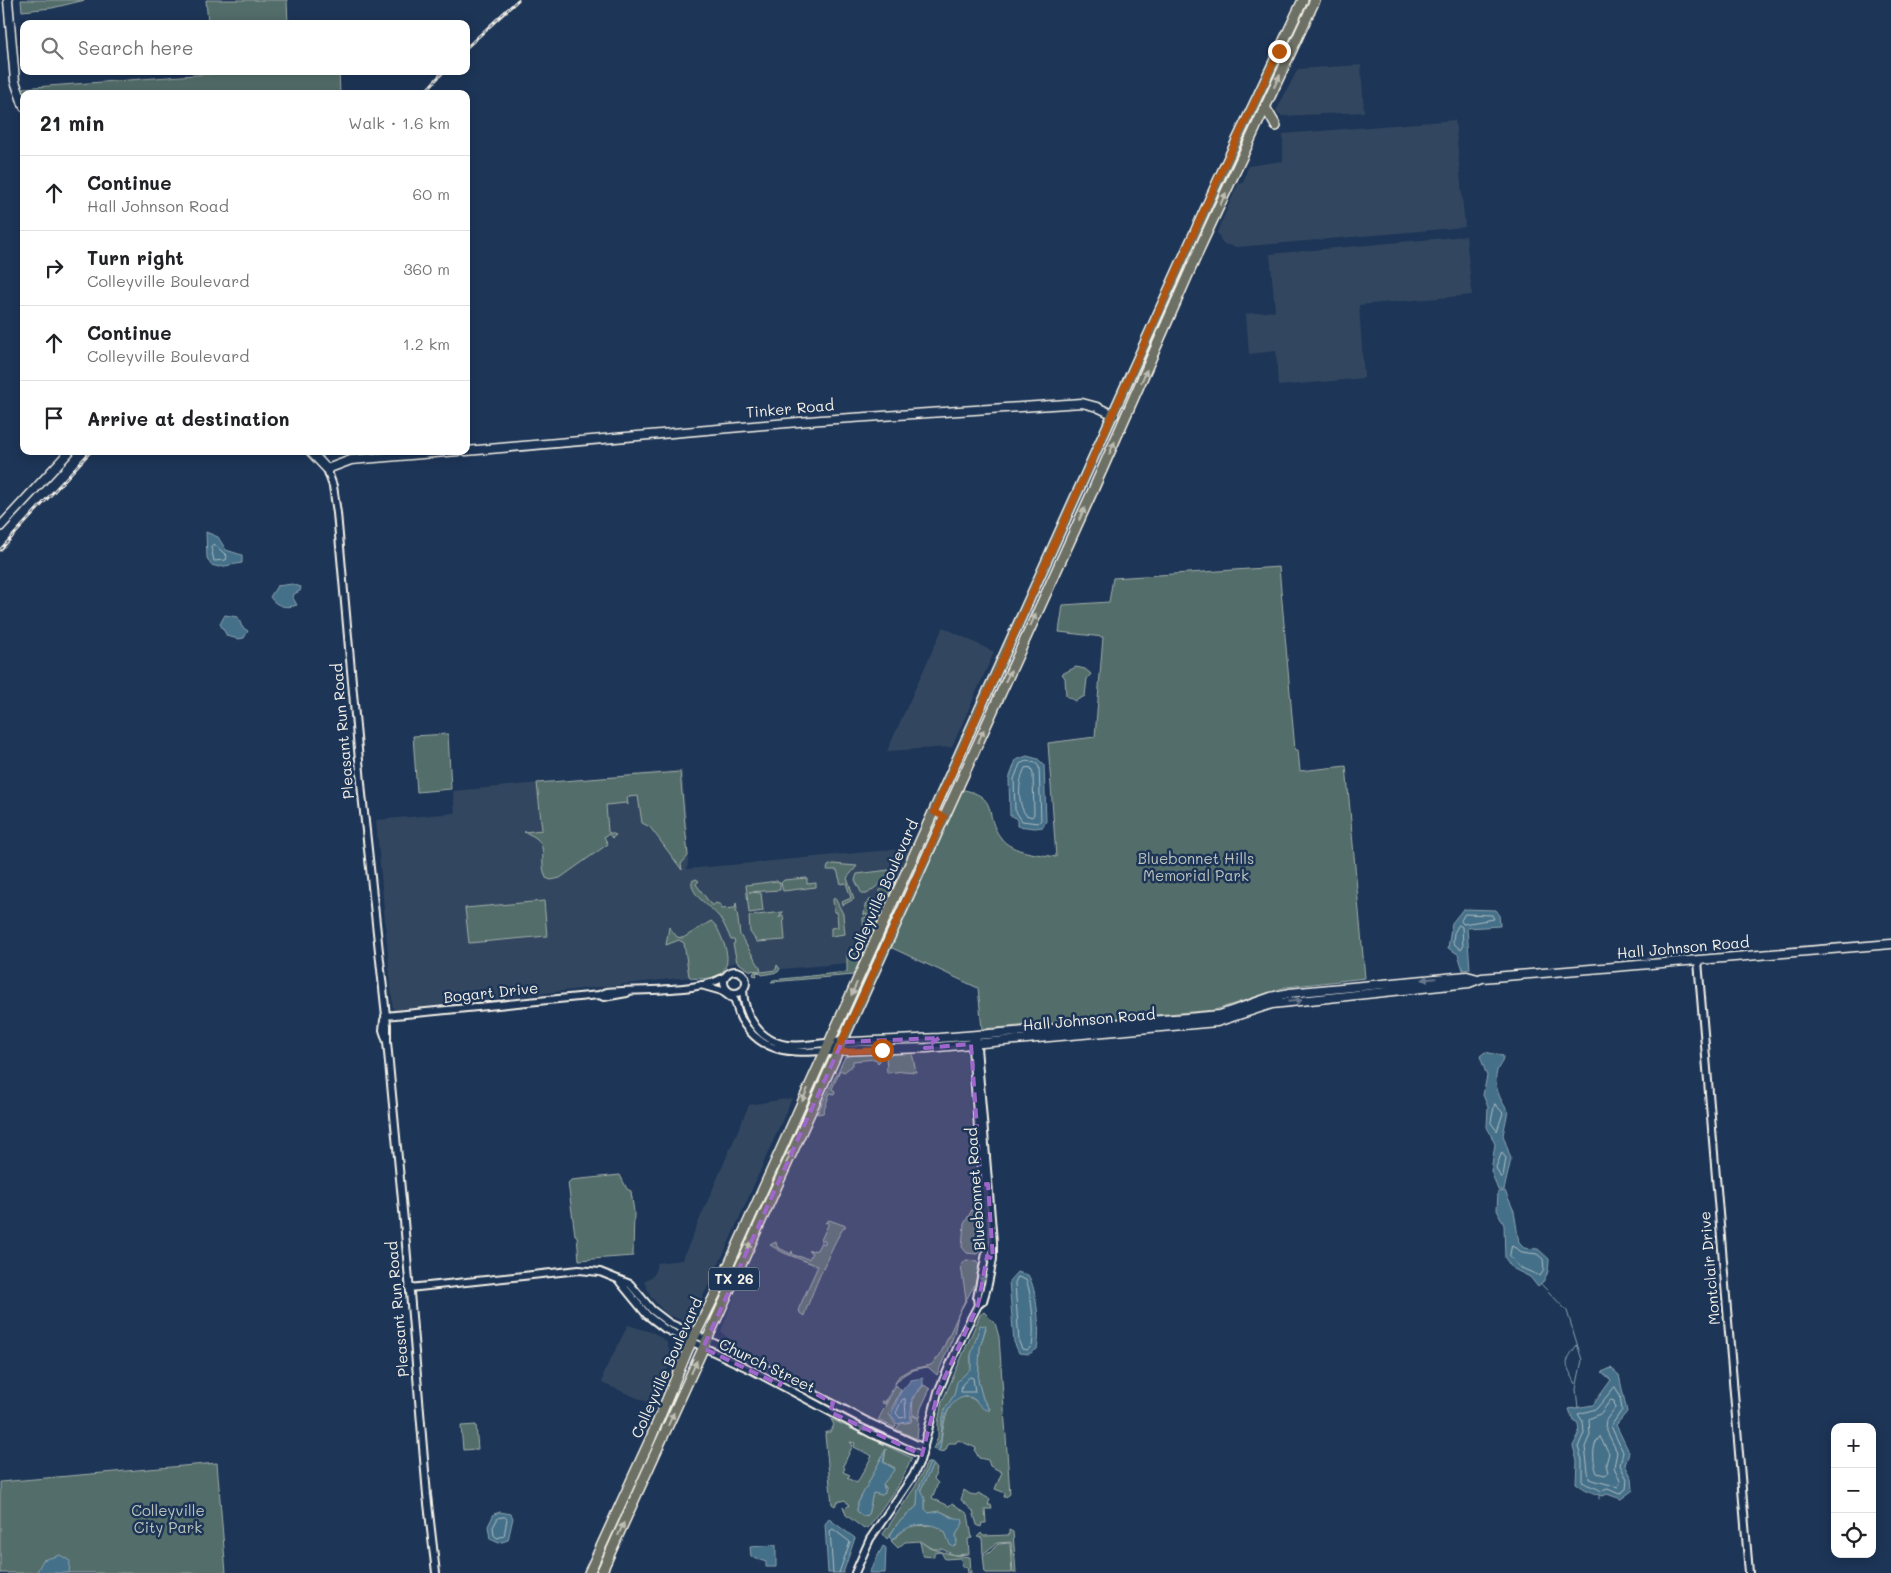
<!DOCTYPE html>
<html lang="en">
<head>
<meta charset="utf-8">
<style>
  :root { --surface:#fff; --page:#f2f2f2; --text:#202124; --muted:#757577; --line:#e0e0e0 }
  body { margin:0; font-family:Mali,sans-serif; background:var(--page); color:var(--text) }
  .controls { position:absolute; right:15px; bottom:15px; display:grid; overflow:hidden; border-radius:10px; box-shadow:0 2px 12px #0003 }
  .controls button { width:45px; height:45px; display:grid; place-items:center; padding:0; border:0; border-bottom:1px solid var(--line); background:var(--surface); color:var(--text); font:25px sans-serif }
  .stop { position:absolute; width:15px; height:15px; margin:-11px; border:4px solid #b45309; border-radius:50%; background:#fff }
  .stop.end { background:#b45309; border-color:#fff; box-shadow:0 1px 5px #0008 }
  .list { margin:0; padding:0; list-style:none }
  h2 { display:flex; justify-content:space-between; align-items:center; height:65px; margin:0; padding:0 20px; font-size:21px }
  h2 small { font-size:16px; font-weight:400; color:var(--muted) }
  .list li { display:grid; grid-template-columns:32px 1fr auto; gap:15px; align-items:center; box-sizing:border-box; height:75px; padding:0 20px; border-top:1px solid var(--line) }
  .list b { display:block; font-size:19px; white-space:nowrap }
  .list p { margin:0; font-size:16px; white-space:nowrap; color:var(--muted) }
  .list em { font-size:16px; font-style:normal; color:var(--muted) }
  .icon { flex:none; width:28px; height:28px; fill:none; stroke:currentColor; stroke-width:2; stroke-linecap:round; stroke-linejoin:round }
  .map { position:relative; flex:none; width:1891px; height:1573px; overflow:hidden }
  .search { position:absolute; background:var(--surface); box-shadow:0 2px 12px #0003; left:20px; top:20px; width:450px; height:55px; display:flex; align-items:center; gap:12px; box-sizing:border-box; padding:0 18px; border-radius:10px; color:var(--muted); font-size:19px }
  .panel { position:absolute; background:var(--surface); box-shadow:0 2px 12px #0003; left:20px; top:90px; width:450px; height:365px; border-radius:10px }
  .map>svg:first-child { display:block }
  .built { fill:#33465f }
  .green { fill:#526d6b; stroke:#a3afaa; fill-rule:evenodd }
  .water { fill:#457089; stroke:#8ba4af }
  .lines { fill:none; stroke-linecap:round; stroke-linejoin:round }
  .shore { stroke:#aebdc2; stroke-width:1 }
  .stream { stroke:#8ba4af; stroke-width:1 }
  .tertiary-casing { stroke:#f4f1e8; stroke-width:10 }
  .secondary-casing { stroke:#f4f1e8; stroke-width:11 }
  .primary-casing { stroke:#f4f1e8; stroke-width:12 }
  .tertiary { stroke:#1d3557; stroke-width:6 }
  .secondary { stroke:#1d3557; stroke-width:8 }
  .primary { stroke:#6c7065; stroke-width:9 }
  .rail-casing { stroke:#f4f1e8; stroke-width:3 }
  .rail { stroke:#1d3557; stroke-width:1; stroke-dasharray:4; stroke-linecap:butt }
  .oneway { fill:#bebdb4 }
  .oneway2 { fill:#68778a }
  .route { stroke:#b45309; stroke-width:6 }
  .marked { fill:#9f67cb; fill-opacity:0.2; stroke:#9f67cb; stroke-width:4; stroke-dasharray:10 6; stroke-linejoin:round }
  .labels { text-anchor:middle; stroke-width:5; stroke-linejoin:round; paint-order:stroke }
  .shield { fill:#1d3557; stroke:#b4b9bc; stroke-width:1 }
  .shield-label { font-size:14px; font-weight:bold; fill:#f4f1e8 }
  .street-label { font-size:15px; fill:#f4f1e8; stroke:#1d3557 }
  .park-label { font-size:15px; fill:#bbc3bc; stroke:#1d3557 }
</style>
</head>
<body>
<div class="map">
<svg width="1891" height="1573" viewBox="0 0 1891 1573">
  <rect width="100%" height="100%" fill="#1d3557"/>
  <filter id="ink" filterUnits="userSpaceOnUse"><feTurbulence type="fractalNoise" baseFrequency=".02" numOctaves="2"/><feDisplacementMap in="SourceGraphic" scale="10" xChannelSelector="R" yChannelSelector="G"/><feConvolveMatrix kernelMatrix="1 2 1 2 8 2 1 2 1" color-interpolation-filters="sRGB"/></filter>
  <g filter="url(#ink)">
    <path class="built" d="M1361,65L1364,112L1282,116L1276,111L1298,69Z
      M1455,120L1465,227L1260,245L1237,247L1223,244L1217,232L1238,184L1243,183L1248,166L1283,161V134Z
      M1466,236L1472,295L1359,305L1364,378L1278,386L1276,351L1249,354L1246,314L1275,311L1270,254Z
      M943,627L994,652L952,747L887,751Z
      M682,770L689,854L687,869L911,848L902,878L880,928L859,962L760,971L749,970L738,962L727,965V963L722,973L713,977L679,978L393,1010L376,820L455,813L453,791Z
      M966,1049L980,1242L975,1284L958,1315L954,1335L937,1375L927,1367L914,1370L900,1377L894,1385L876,1421L726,1342L728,1339L721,1331L753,1247L839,1067L852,1056Z
      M792,1098L724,1253L690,1323L666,1314L651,1297L644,1281L654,1275L657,1263L682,1260L749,1105Z
      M628,1325L654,1333L666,1341L672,1358L654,1405L602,1383L604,1372Z"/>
    <path class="green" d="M21,0H85L52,8L22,11Z
      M206,0H287L288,24H208Z
      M248,71H339L340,94H24L22,88Z
      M1279,567L1295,750H1298L1300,771L1346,766L1365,978L1286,987L1215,1010L982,1029L978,988L890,947L960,789C1002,797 982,814 1001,838C1012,853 1039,854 1056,857L1048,743L1095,737L1103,637L1059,632L1063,605L1109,602L1113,578Z
      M1076,667L1085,669L1091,674L1087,679L1085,696L1075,701L1066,696L1065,678L1062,674Z
      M448,734L451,789L417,792L413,736Z
      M680,772L688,856L681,864L682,870L650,827L642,823L638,796L627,797L628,805L626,803L606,805L608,832L616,835L612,838L609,834L604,837L608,844L560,878L551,880L546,878C537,856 553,842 524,832L542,830L537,783Z
      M833,864L857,866L847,878L854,899L843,905L842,902L851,898L846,883L841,884L837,870H827L828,866Z
      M889,870L891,875L867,894H862L855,880L857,874Z
      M807,878V884L816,883V887L783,891L781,883L784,880Z
      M896,878L875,925L897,879L898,880L853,975L771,982L773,980L847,972V954L864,939L863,918L867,917V914L864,915L865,905L871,899L874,901L882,895L879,891Z
      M696,879L699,881L696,884L712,906L716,903L721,905V909L735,908L736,903L737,909L735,912H737L740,935L760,967L761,972L776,970L777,965L780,969L778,972L762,975L759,972L756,973L757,976L753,975L754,972L760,971L749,970L737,962L733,944L735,943L734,940H731C728,933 725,925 720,918C713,908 690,896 692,881Z
      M777,881L780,883V890L749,892L761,893L763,911L749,913L746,885Z
      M835,898L843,914L845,934L831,936V928L838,927L837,912H834L833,899Z
      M544,901L547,936L469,943L465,908Z
      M783,912L779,918L783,915L785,940L757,942L750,932L749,916Z
      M711,921C717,925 720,934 723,941C734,968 722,982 692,978L689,976L684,943L679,940L666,945L669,927L677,937L683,938Z
      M912,1053L916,1072L904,1071L887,1073L886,1054Z
      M879,1054L880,1061L878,1063L876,1059L853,1061V1065L844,1072L840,1070L832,1089L835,1091L834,1094L830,1093L823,1113L817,1114L845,1057L855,1055Z
      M620,1175L627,1189L631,1191L634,1212L633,1256L579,1260L577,1236L575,1235L568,1183L571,1180Z
      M975,1189L980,1242V1250L977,1254L967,1253L962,1247L964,1224L973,1208L972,1192Z
      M829,1220L846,1226C838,1229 807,1305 804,1316L800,1313L799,1308L818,1266L784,1253L770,1245L776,1242L777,1247L791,1254L792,1251L793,1255L809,1259L812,1253L808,1251L817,1250L821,1242L825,1244V1241L821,1240L828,1225V1222L825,1223Z
      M966,1260L977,1261L979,1266L975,1284L958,1315L954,1335L937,1375L928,1367C900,1371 896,1380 885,1404L882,1403L881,1401L885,1402L899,1376L909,1370L931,1365L940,1355L966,1298L961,1266Z
      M984,1312L995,1323L999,1337L1010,1494L1006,1497H1004L1005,1493L995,1489L1002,1472L990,1466L988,1460L979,1458L975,1451L976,1448L958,1440L956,1443H949L945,1451L939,1452C943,1437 943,1395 967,1397C976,1398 979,1407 990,1409L983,1399L978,1381L980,1347L986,1328L980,1331L971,1355V1368L956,1386L954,1395L945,1409L942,1421L941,1439L935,1450L933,1449L938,1437V1422L942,1402L980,1315Z
      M896,1385L901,1390L889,1414L896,1425L895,1428L878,1420Z
      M924,1385L930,1389L921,1408L919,1418L912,1414L913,1398Z
      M912,1415L919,1419L917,1439L896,1429L900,1424L911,1422Z
      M831,1419L912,1458L901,1481L869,1527L864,1529L846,1515L843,1506L845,1509L849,1505L845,1500L837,1502L835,1506L832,1504L825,1435L826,1432H830L834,1425ZM850,1442L855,1443L854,1447L872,1456L857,1483L847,1478L850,1475L843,1472L845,1468L843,1466L853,1445ZM886,1449L884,1462L895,1468L883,1484L886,1490L882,1495L873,1493L868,1515L862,1516L857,1511L858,1503Z
      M476,1425L478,1449L463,1450L461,1426Z
      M217,1463L226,1573H0V1482Z
      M927,1463H930L918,1490L917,1506L898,1523L887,1539L883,1534L915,1487Z
      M933,1464L937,1469L934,1479L938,1483L932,1498L949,1506L952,1503L968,1514L972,1538L968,1539L969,1554L954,1555L942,1549H933L921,1541L905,1542L898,1548L891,1541L909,1526L934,1525L945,1532L950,1543L957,1542L956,1535L963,1522L940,1511L929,1513L925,1509V1501L921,1489Z
      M964,1490L970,1494L976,1495L978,1493L990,1499L988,1505H991L992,1509H985L986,1523H982L981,1527L977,1525L973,1511L961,1500Z
      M1009,1530L1013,1532L1016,1573H1013L1011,1542L997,1543L983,1554L982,1538L977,1537L981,1533L983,1536L1009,1535Z
      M920,1542C936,1552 952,1555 970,1557L971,1573H968L967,1567H962L961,1558L945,1559L941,1552L934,1553V1557L923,1556Z
      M1010,1543L1012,1573H985L983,1555L989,1553L998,1544Z"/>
    <path class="water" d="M206,532L218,537L226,550L242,555V563L219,567L211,565L207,558Z
      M292,584L301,587L300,591L294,594L293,598L297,605C286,609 276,606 270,597L277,586Z
      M225,615L238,617L242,627L248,631L244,638L238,639L227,636L220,624Z
      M1027,756L1038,759L1044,765L1046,821L1043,827L1035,828L1017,826V820L1013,816H1010L1009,779L1016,760Z
      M1463,909L1496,910L1499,914L1500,926L1467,928L1470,969L1463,970L1458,954L1448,948L1452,923Z
      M1485,1052L1503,1056C1503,1063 1499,1065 1497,1071C1493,1085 1500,1100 1508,1111L1503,1135L1511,1159L1504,1190H1498L1491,1171L1495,1144L1487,1127L1488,1107L1483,1095L1487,1076L1480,1056Z
      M1505,1191L1514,1211L1519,1243L1524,1248L1538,1249L1549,1259C1549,1270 1547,1280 1538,1287L1530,1277L1512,1268L1505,1258L1504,1225L1497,1210L1498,1192Z
      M1017,1272L1028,1275C1037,1288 1041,1333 1037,1349L1029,1354L1019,1353L1014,1342L1009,1281Z
      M980,1325L986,1326L980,1347L978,1381L983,1399L990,1410C983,1411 980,1405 975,1400C962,1389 946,1408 944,1420C941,1431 942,1441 939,1452L935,1450L941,1439L942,1422L945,1409L954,1395L957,1382L971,1368V1355Z
      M1611,1368L1619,1375L1627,1412L1616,1425L1629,1452L1625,1465L1632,1478L1633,1490L1621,1499L1607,1494L1603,1496C1592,1493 1585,1490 1576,1483L1577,1461L1573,1446L1579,1434L1578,1423L1573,1420L1569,1409L1593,1405L1611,1380L1602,1372Z
      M923,1378V1385L912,1398L910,1421L897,1424L891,1415L900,1393L911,1380Z
      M886,1449L883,1462L895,1469L883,1484L885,1493L882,1495L873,1493L868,1515L862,1516L857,1511L858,1503Z
      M930,1463L933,1464L921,1489L925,1499V1509L929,1513L940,1511L951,1517L962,1519L963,1523L956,1535L957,1544L954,1547L950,1545L945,1532C928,1518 905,1525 892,1540L889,1537L898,1523L917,1506L918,1490Z
      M500,1512L511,1514L513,1518L508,1540L499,1543L490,1539L488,1526L494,1514Z
      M829,1519L855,1538L843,1573H828L825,1524Z
      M776,1545V1567H766V1562L751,1557L750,1547Z
      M883,1546L886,1548L885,1573H869Z
      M60,1555L70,1561L69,1573H36L43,1560Z"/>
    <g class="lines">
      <path class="shore" d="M214,544L227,556L226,560L214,561L211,547Z
        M1027,761L1036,763L1039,767L1041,820L1038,823L1022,821L1015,810L1014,779L1020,764Z
        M1031,768L1033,774L1034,814L1032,817L1026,815C1017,804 1018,781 1025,768Z
        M1465,914L1492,915L1494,919L1463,924L1461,921Z
        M1459,925L1462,927L1463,947L1461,950L1453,943L1454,933Z
        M1495,1104L1503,1113L1497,1131L1491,1123Z
        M1502,1153L1506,1158L1503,1176L1501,1178L1496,1168Z
        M1512,1246L1522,1252L1537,1254L1543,1259L1544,1270L1540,1276L1519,1267L1510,1256Z
        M1018,1277L1026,1280C1032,1294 1035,1331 1032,1346L1027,1350L1022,1349L1019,1342L1015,1283Z
        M970,1377L973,1378L975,1392H961L962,1385Z
        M1615,1387L1620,1395L1622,1410L1611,1426L1623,1452L1620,1465L1627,1479L1626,1489L1619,1494L1608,1489L1601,1491C1595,1486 1588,1487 1582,1481V1460L1578,1447L1584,1433L1583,1422L1578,1414L1596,1409Z
        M905,1399L906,1417L900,1418L896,1413L902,1400Z
        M1611,1400L1614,1401L1615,1408L1606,1420L1605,1427L1617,1452L1614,1467L1620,1481L1618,1487L1589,1479L1585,1447L1590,1435L1589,1419L1600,1414Z
        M1600,1437L1609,1453L1606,1464L1608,1473L1605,1475L1597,1473C1593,1463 1591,1444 1600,1437Z
        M505,1517L507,1519L504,1536L497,1538L494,1535L493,1527L498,1518Z
        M833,1573L830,1531L833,1529L850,1542L839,1573"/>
      <path class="stream" d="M1542,1285L1567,1311L1582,1360L1576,1389L1578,1408
        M1576,1384C1566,1364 1562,1365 1577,1345
        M1599,1499V1494"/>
      <g class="tertiary-casing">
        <path id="tertiary" d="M327,469L333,486L337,513L362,794L387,1025V1042
          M1698,961L1749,1573
          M724 982a11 11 0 1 1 22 0a11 11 0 1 1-22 0Z
          M701,985L722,991L730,997
          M743,990C744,1015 759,1041 787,1045C801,1047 816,1043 830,1043
          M729,991C737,998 736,1010 741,1019C761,1054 791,1053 826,1051
          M599,995L604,997L627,993
          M385,1016L599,995L607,992C637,989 699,993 724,977
          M384,1020L383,1030L387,1042L404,1221L427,1495L436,1573
          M971,1035L987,1248L977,1298L978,1305
          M620,1282L647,1315L665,1329L754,1371L872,1434L922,1455
          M409,1288L579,1270L600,1272L630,1284L652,1310L669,1323L734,1352L868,1422L924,1448
          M855,1573L870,1539L913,1476L920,1461L938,1392L965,1330L978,1305L983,1301L988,1284L993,1259V1242L976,1035"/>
      </g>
      <g class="secondary-casing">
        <path id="secondary" d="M8,0L15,81L24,107
          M310,451L327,469L351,460L458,451
          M466,451L821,420L1082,403L1097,407L1114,415
          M0,527L70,451
          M830,1043L939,1038L1187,1018L1220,1015L1271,997L1289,993L1456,977L1467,976L1478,979
          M826,1051L927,1048L1217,1022L1272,1004L1469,983L1482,978L1891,944"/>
      </g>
      <g class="primary-casing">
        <path id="primary" d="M1265,107L1276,126
          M589,1573L650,1440L688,1349L718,1289L1223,170L1303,0
          M601,1573L1094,488L1202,243L1315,0"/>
      </g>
      <use href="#tertiary" class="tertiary"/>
      <use href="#secondary" class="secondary"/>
      <use href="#primary" class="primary"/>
      <g class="rail-casing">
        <path id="rail" d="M466,48L518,0
          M423,94L444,71
          M0,550L91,451"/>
      </g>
      <use href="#rail" class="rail"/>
    </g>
    <defs><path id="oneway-solid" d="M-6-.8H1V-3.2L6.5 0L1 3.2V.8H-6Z" transform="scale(1.25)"/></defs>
    <g class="oneway">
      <use href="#oneway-solid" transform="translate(1277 81) rotate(-64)"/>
      <use href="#oneway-solid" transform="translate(1223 199) rotate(-65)"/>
      <use href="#oneway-solid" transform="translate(1144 376) rotate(-66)"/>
      <use href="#oneway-solid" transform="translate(1112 448) rotate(-66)"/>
      <use href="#oneway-solid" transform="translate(1082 514) rotate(-65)"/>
      <use href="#oneway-solid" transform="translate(1033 620) rotate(-66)"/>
      <use href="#oneway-solid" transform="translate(1008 676) rotate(-65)"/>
      <use href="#oneway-solid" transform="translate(981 736) rotate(-66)"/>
      <use href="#oneway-solid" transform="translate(854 989) rotate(114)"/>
      <use href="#oneway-solid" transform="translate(805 1095) rotate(114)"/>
      <use href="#oneway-solid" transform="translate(789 1157) rotate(-66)"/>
      <use href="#oneway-solid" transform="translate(748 1248) rotate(-66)"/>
      <use href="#oneway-solid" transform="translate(694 1367) rotate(-66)"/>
      <use href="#oneway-solid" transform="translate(671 1419) rotate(-66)"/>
      <use href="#oneway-solid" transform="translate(621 1529) rotate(-66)"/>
    </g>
    <g class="oneway2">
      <use href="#oneway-solid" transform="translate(1429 979) rotate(175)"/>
      <use href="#oneway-solid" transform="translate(1295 1001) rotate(-5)"/>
      <use href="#oneway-solid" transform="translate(983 1276) rotate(102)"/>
      <use href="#oneway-solid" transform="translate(860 1427) rotate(28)"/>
    </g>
  </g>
  <g class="lines" filter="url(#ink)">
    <path class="route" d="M882,1050L837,1052L944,817L934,812L1222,170L1279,51"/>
  </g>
  <path class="marked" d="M939,1038L925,1048L971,1044L981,1185L988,1184L993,1259L987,1256L978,1305L938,1392L922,1455L830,1412L833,1403L784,1377L780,1385L703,1348L842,1042Z"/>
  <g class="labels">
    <rect class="shield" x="709" y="1267.5" width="50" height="23" rx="4"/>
    <g class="shield-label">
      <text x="734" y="1284">TX 26</text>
    </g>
    <g class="street-label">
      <text transform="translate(790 409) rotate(-5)" y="5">Tinker Road</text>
      <text transform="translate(343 731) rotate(-95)" y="5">Pleasant Run Road</text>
      <text transform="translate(883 890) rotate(-66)" y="5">Colleyville Boulevard</text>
      <text transform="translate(1683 948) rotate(-5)" y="5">Hall Johnson Road</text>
      <text transform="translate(491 993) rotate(-6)" y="5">Bogart Drive</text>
      <text transform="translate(1089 1020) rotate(-5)" y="5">Hall Johnson Road</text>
      <text transform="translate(976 1189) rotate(-94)" y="5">Bluebonnet Road</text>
      <text transform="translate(1710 1268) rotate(-95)" y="5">Montclair Drive</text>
      <text transform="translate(398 1309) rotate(-95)" y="5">Pleasant Run Road</text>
      <text transform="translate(767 1366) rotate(26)" y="5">Church Street</text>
      <text transform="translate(667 1368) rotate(-66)" y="5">Colleyville Boulevard</text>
    </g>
    <g class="park-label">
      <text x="1196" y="864">Bluebonnet Hills<tspan x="1196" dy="17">Memorial Park</tspan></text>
      <text x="168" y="1516">Colleyville<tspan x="168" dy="17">City Park</tspan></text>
    </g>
  </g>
</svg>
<div class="controls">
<button>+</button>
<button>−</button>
<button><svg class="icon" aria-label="locate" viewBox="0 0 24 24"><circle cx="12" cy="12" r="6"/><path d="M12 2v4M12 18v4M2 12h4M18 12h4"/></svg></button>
</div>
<div class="stop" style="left:882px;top:1050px"></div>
<div class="stop end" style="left:1279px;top:51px"></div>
<div class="search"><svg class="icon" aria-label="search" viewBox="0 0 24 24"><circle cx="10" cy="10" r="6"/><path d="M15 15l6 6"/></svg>Search here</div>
<section class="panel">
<h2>21 min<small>Walk · 1.6 km</small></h2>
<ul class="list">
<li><svg class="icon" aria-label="ahead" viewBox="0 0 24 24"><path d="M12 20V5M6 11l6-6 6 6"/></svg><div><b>Continue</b><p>Hall Johnson Road</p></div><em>60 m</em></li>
<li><svg class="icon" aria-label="right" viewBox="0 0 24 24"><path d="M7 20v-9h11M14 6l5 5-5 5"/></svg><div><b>Turn right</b><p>Colleyville Boulevard</p></div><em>360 m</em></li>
<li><svg class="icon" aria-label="ahead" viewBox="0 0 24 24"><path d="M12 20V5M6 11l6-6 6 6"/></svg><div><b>Continue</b><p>Colleyville Boulevard</p></div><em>1.2 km</em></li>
<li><svg class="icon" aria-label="arrive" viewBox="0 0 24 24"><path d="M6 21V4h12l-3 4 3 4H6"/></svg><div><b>Arrive at destination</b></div></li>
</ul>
</section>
</div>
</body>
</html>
